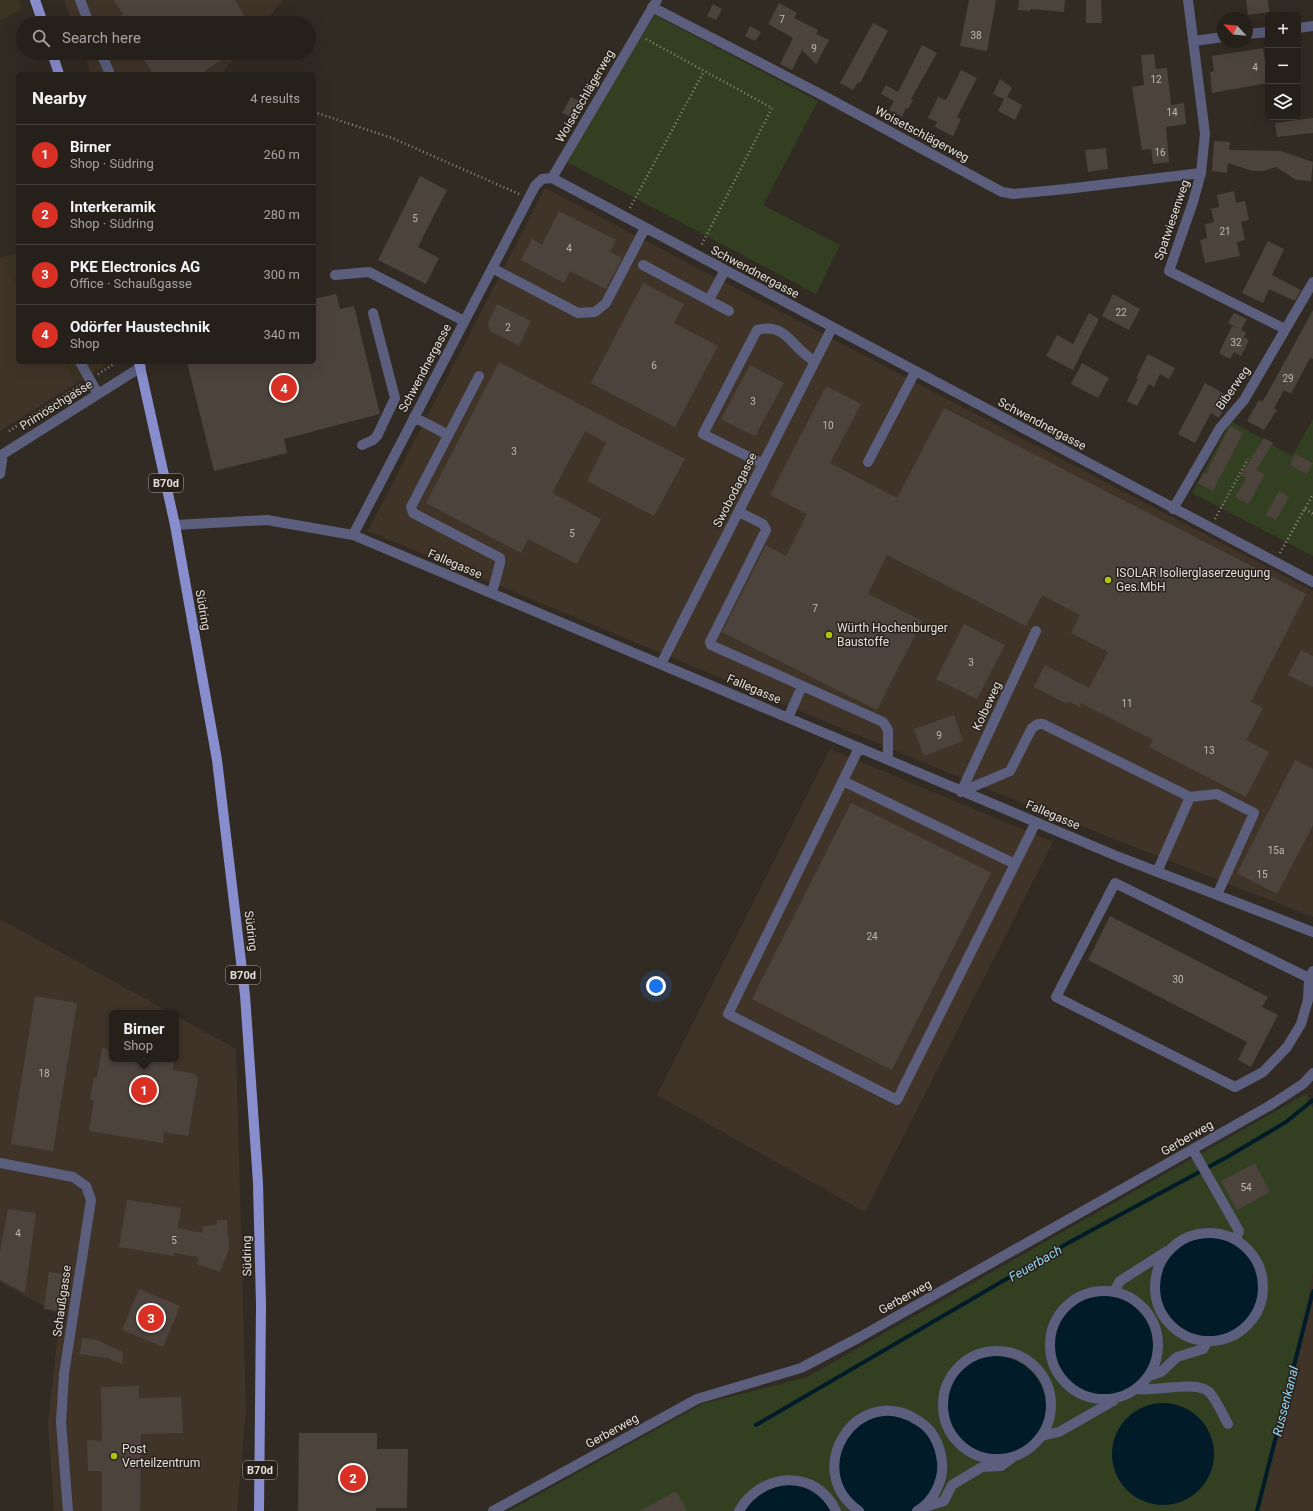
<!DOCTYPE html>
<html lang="en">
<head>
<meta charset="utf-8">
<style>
  :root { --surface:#26201a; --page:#322d27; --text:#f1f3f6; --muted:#a4a3a2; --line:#423e39; --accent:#d93025 }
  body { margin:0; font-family:Roboto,sans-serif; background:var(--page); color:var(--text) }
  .controls { position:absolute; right:12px; top:12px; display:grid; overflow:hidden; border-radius:6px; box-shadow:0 4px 16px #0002 }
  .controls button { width:36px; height:36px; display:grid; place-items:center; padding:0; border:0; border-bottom:1px solid var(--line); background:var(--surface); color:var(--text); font:20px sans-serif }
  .compass { position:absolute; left:1217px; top:12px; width:36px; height:36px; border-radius:50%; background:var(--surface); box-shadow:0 4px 16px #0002; rotate:296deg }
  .you { position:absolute; left:656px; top:986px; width:14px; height:14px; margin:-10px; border:3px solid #fff; border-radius:50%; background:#1a73e8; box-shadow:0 0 0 6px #1a73e833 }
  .badge { display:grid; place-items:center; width:26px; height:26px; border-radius:50%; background:var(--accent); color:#fff; font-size:13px; font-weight:700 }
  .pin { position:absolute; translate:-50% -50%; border:2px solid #fff; box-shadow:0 1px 4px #0006 }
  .popup { position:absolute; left:109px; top:1010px; width:70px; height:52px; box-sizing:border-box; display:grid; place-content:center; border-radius:6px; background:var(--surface); filter:drop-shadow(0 1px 3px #0005); font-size:13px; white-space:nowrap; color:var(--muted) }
  .popup b { font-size:15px; color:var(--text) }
  .popup::after { content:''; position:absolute; left:50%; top:100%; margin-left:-8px; border:8px solid transparent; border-top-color:var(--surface) }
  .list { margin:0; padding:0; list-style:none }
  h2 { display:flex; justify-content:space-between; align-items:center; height:52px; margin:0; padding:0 16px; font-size:17px }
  h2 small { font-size:13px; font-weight:400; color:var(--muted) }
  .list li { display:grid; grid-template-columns:26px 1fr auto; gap:12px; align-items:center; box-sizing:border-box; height:60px; padding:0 16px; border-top:1px solid var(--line) }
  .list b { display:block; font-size:15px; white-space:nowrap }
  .list p { margin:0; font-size:13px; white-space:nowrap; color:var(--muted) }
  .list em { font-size:13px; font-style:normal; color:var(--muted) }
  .icon { flex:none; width:22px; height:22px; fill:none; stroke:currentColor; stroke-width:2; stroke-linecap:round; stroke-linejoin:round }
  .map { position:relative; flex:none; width:1313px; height:1511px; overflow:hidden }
  .search { position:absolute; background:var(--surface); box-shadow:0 4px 16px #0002; left:16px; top:16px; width:300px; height:44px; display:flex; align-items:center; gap:10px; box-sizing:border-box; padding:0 14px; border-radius:22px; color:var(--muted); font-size:15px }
  .panel { position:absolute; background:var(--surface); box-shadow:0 4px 16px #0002; left:16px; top:72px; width:300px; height:292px; border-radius:6px }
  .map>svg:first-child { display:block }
  .commercial { fill:#3c3322 }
  .built { fill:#403429 }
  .green { fill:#333f21 }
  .water { fill:#011c28 }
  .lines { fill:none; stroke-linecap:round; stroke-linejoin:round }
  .stream { stroke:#011c28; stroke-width:4 }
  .building { fill:#4c443c }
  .path { stroke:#8f8a83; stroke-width:2.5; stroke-dasharray:1 3; stroke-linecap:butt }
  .minor { stroke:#5b5e7d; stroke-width:10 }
  .major { stroke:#888dcd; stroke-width:10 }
  .poi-dot { fill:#acc610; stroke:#28211a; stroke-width:1.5 }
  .labels { text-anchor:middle; stroke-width:3; stroke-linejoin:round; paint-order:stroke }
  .number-label { font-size:10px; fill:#bcb8b2 }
  .shield { fill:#28211a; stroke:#aaa5a0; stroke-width:1 }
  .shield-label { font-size:11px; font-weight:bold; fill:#e2ded9 }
  .street-label { font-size:12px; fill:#e2ded9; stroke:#28211a }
  .poi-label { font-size:12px; fill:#e2ded9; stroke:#28211a; text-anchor:start }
  .water-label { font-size:13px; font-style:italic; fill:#92d5f5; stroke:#28211a }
</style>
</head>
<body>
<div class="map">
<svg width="1313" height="1511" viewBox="0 0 1313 1511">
  <rect width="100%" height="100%" fill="#322b23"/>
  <path class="commercial" d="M0,0H19L23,8L0,21Z
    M18,253V288L9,274L5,256Z
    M64,362H111L77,383Z"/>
  <path class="built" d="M64,0H283L264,23H72Z
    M84,53H239L221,74H91Z
    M545,188L1313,591V917L990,790L368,531Z
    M5,256L9,274L18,288V362H64L77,383L0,431V258Z
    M830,749L1053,842L865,1212L657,1095Z
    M0,919L171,1013H112V1059H176V1016L236,1049L246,1411L237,1511H54L48,1423L60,1315L0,1282Z
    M1313,1273V1511H1260L1268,1482Z"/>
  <path class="green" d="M655,15L818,101L763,205L840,245L816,294L567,162L594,112Z
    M1313,419V556L1192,493L1231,421L1292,456Z
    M1306,1094L1313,1108V1273L1268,1482L1260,1511H509L702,1404L807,1377Z"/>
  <path class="water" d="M1159 1286a51 51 0 1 1 102 0a51 51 0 1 1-102 0Z
    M1051 1346a51 51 0 1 1 102 0a51 51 0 1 1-102 0Z
    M944 1407a51 51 0 1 1 102 0a51 51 0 1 1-102 0Z
    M1112 1454a51 51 0 1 1 102 0a51 51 0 1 1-102 0Z
    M884,1415C913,1417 936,1429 939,1461C940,1470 939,1481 934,1488C929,1497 920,1504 913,1511H863L853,1504L837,1475L842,1444L852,1429L867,1419Z
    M782,1483C802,1485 822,1491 831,1511H741L750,1498Z"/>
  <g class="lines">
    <path class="stream" d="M756,1425L1068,1243L1227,1157L1286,1122L1313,1100
      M1257,1511L1313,1291"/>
  </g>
  <path class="building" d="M114,0H235L249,23H109L123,14Z
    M969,0H996L987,51L960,46Z
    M1019,0H1065L1064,12L1030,9V11L1018,10Z
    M1086,0H1101L1102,23H1086Z
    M1246,0H1268L1269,12L1248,15Z
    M779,3L797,13L794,18L818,30L816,34L829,40L816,64L802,50L792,70L780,64L793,38L768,24Z
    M713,4L722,9L716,20L707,16Z
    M873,23L888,31L860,83L858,82L853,90L840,83Z
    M750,26L761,32L755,41L745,36Z
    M922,45L937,53L911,99L913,100L908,109L906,108L902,117L889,110L894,101L881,94L886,85L898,92Z
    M1263,48L1266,66L1268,65V83L1212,93L1210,72L1214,71L1212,56Z
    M140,53H232L200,74H153Z
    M1154,54L1156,69L1167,68L1171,105L1184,103L1186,124L1166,127L1169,162L1153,164L1151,149L1142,150L1132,87L1144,85L1141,55Z
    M961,70L977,78L957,117L961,119L953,136L935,127L937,122L928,118L938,97L946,100Z
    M1000,79L1012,88L1007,97L1022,105L1015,120L998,111L1004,99L993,94Z
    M571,97L581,102L574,116H569L562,113Z
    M1313,118V133L1277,137L1275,123Z
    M1214,141L1230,142L1229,150L1281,151L1313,162L1311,181L1296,180L1276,167L1263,171H1253L1228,163L1227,173L1212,171Z
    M1106,148L1108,169L1088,172L1085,150Z
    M420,176L447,190L418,247L439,258L426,284L378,260Z
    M1234,191L1236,203L1245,201L1249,220L1241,222L1245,240L1237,242L1240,256L1205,263L1200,240L1207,238L1205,224L1214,222L1211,209L1219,207L1217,195Z
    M559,211L616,240L610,252L622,258L606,289L570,271L564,283L521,260L532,239L542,245Z
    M1268,241L1284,249L1272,275L1301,290L1295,301L1269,289L1263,303L1242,293Z
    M643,283L684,304L674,323L718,346L675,427L591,383Z
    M336,294L340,309L354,306L380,414L284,439L287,453L214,471L187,362H314V299Z
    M1113,294L1140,309L1129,330L1102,316Z
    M497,304L531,321L519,346L490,331L488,323Z
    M1313,310V359L1310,358L1291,394L1284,390L1274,408L1277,410L1264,430L1247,421L1259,400L1262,402L1267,394Z
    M1089,313L1099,319L1073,370L1046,356L1057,335L1073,344Z
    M1234,313L1247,319L1241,330L1228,323Z
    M1232,326L1246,332L1244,337L1249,340L1241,356L1234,352L1230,359L1219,353Z
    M1148,354L1175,368L1169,379L1160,374L1154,387L1149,384L1137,406L1127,401L1138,379L1136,378Z
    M499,362L685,459L654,516L587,481L606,443L585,431L552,493L601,519L577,564L528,539L521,553L426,503Z
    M1082,363L1109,378L1098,398L1071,384Z
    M750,365L784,383L755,436L721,419Z
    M1205,383L1225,394L1224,397L1229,400L1219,418L1211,413L1195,443L1178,434Z
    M826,386L861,404L830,463L897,498L944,408L1306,594L1251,702L1263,708L1246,740L1269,752L1246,797L1149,747L1153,740L1081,703L1080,707L1068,701L1067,704L1034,687L1045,665L1089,688L1108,652L1071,633L1080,615L1042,595L1026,626L887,555L868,594L922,621L877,710L722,632L766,545L786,556L807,514L770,495Z
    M1230,426L1243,433L1213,491L1198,483L1204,472L1206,474Z
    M1264,438L1273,443L1256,470L1265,475L1248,504L1235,497L1246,478L1241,475Z
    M1295,454L1313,463L1307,474L1290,465Z
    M1279,491L1289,497L1276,520L1266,515Z
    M964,624L1005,645L977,699L936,679Z
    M1301,650L1313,656V687L1288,675Z
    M954,715L963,741L924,756L914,729Z
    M1295,760L1313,769V825L1277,894L1237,873Z
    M851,803L991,873L892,1070L752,999Z
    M1110,916L1268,997L1262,1007L1278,1015L1251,1067L1238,1060L1247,1042L1088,960Z
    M35,996L77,1003L53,1151L11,1144Z
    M102,1048L112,1050V1059L174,1060L173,1070L195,1074L198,1079L188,1136L164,1132L163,1143L89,1131L94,1100H90L94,1077L97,1078Z
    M1255,1163L1270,1192L1237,1210L1221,1181Z
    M127,1200L181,1208L178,1228L203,1233L202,1226L217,1225V1220H227L229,1249L220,1272L197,1264L199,1257L174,1253V1256L119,1247Z
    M8,1209L36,1213L25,1293L0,1280V1252Z
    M49,1272L63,1274L57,1311L44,1309Z
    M139,1289L180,1306L163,1347L122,1330Z
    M82,1338L97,1340L123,1352L122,1364L107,1358L80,1354Z
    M139,1386V1398L181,1397L183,1433L141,1434L140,1511H102V1471H88L87,1440L102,1441L101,1387Z
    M299,1433H377V1449H408L407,1508H376V1511H298Z
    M676,1491L687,1511H640Z"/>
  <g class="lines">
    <path class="path" d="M646,39L772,108L701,246
      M314,112L392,138L519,194
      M630,208L704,71
      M98,374L117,362
      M9,431L81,385
      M1305,509L1313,514
      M1215,519L1248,459
      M1280,553L1313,494"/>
    <path class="minor" d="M80,0L89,23
      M1188,0L1205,134L1201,173L1193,202L1169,271L1285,329
      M652,7L824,96L1002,192L1014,194L1066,189L1201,173
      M1298,28L1313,26
      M1247,34L1268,32
      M1194,41L1223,37
      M101,53L110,74
      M552,178L657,0
      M643,265L729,311
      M492,268L578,313L595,312L606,303L645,228
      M335,275L369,272L464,321
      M709,300L725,270
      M80,362L98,394
      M479,376L411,507L413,513L500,558V563L492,593
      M414,417L448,435
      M362,445L373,440L377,436L395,398L373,313
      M868,462L915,372
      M763,464L703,434L757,330C788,322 792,350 815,361
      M0,474L3,454L141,367
      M1173,509L1220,428L1244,400L1313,282
      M739,512L763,524L766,530L710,642L711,645L883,722L888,730V760
      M175,525L267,520L353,535L1119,857L1313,932
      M353,535L535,186L542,179L552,178L1313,582
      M661,664L832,328
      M788,718L802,686
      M859,748L728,1014L897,1100L1036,822
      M843,781L1015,864
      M961,792L1010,771L1032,728L1038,724H1043L1190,797L1217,794L1254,813L1217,895
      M961,792L1036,631
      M1157,872L1190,797
      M1309,978L1115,883L1056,997L1235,1087L1263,1072L1287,1047L1301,1024L1308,1000L1309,978L1313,971
      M1193,1150L1239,1231L1236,1239
      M0,1163L73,1177L86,1186L91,1200L64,1374L61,1422L68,1511
      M1155 1287a54 54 0 1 1 108 0a54 54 0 1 1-108 0Z
      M1050 1345a54 54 0 1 1 108 0a54 54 0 1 1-108 0Z
      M1114,1292L1120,1281L1167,1251
      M943 1405a54 54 0 1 1 108 0a54 54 0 1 1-108 0Z
      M1149,1376L1161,1372L1177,1357L1203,1349L1208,1341
      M1136,1389C1156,1392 1196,1380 1209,1392C1217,1400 1222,1414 1228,1424
      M1042,1436L1059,1432L1115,1400
      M922,1508L944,1501L952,1485L982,1467L1001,1466L1012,1458
      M493,1511L697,1399L801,1368L860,1337L1269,1106L1303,1084L1313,1073
      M739,1511C761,1472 816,1468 836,1511
      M859,1511C800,1470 858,1382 917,1420C933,1429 940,1444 942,1462C944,1481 933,1502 917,1511"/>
    <path class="major" d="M35,0L43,23
      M52,53L59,74
      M139,362L175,525L217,760L245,995L258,1183L261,1305L259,1511"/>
  </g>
  <g class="poi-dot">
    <circle cx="1108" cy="580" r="4"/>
    <circle cx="829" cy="635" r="4"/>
    <circle cx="114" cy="1456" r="4"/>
  </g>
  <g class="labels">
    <g class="number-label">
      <text x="782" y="23">7</text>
      <text x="976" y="39">38</text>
      <text x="814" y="52">9</text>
      <text x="1255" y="71">4</text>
      <text x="1156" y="83">12</text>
      <text x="1172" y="116">14</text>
      <text x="1160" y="156">16</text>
      <text x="415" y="222">5</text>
      <text x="1225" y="235">21</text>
      <text x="569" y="252">4</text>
      <text x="1121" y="316">22</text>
      <text x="508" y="331">2</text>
      <text x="1236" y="346">32</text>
      <text x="654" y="369">6</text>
      <text x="1288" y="382">29</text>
      <text x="753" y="405">3</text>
      <text x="828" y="429">10</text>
      <text x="514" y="455">3</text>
      <text x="572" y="537">5</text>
      <text x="815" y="612">7</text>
      <text x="971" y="666">3</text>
      <text x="1127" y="707">11</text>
      <text x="939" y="739">9</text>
      <text x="1209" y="754">13</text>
      <text x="1276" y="854">15a</text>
      <text x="1262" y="878">15</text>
      <text x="872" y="940">24</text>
      <text x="1178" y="983">30</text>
      <text x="44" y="1077">18</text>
      <text x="1246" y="1191">54</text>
      <text x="18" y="1237">4</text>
      <text x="174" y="1244">5</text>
    </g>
    <g class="shield">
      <rect x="149" y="474" width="34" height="18" rx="3"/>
      <rect x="226" y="966" width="34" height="18" rx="3"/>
      <rect x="243" y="1461" width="34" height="18" rx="3"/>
    </g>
    <g class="shield-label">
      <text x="166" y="487">B70d</text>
      <text x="243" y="979">B70d</text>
      <text x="260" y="1474">B70d</text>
    </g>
    <g class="street-label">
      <text transform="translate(585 96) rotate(-60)" y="4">Woisetschlägerweg</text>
      <text transform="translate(922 134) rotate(28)" y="4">Woisetschlägerweg</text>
      <text transform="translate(1172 220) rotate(-71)" y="4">Spatwiesenweg</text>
      <text transform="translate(755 272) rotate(28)" y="4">Schwendnergasse</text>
      <text transform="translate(425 368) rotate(-62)" y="4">Schwendnergasse</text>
      <text transform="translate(1233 388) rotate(-55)" y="4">Biberweg</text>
      <text transform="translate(56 405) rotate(-32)" y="4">Primoschgasse</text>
      <text transform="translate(1042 424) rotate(28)" y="4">Schwendnergasse</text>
      <text transform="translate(735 490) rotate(-63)" y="4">Swobodagasse</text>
      <text transform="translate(455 564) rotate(23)" y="4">Fallegasse</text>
      <text transform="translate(203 610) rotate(80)" y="4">Südring</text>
      <text transform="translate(754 689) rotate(23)" y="4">Fallegasse</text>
      <text transform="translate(987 706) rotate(-65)" y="4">Kolbeweg</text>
      <text transform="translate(1053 815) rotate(23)" y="4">Fallegasse</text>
      <text transform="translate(251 931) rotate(83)" y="4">Südring</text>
      <text transform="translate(1187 1138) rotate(-30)" y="4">Gerberweg</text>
      <text transform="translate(247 1256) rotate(-91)" y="4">Südring</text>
      <text transform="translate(905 1297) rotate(-29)" y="4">Gerberweg</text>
      <text transform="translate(62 1301) rotate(-82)" y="4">Schaußgasse</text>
      <text transform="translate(612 1431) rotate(-29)" y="4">Gerberweg</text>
    </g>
    <g class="poi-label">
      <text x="1116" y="577">ISOLAR Isolierglaserzeugung<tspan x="1116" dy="14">Ges.MbH</tspan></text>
      <text x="837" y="632">Würth Hochenburger<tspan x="837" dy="14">Baustoffe</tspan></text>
      <text x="122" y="1453">Post<tspan x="122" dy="14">Verteilzentrum</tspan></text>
    </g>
    <g class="water-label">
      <text transform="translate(1035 1263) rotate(-30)" y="5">Feuerbach</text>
      <text transform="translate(1285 1401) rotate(-76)" y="5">Russenkanal</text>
    </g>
  </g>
</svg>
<div class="controls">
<button>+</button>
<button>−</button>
<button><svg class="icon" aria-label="layers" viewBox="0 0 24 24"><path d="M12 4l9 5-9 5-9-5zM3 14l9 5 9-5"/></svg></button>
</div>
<svg class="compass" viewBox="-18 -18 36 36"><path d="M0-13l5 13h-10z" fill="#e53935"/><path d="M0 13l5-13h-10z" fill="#a4a3a2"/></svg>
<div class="you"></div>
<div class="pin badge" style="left:144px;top:1090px">1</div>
<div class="popup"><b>Birner</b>Shop</div>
<div class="pin badge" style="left:353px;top:1478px">2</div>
<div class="pin badge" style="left:151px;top:1318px">3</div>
<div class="pin badge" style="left:284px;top:388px">4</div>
<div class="search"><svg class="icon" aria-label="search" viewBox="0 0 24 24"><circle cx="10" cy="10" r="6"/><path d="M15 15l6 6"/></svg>Search here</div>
<section class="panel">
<h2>Nearby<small>4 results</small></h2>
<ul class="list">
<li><span class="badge">1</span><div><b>Birner</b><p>Shop · Südring</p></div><em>260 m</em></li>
<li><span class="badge">2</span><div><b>Interkeramik</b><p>Shop · Südring</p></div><em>280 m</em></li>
<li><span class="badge">3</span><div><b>PKE Electronics AG</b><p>Office · Schaußgasse</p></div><em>300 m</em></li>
<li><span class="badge">4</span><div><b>Odörfer Haustechnik</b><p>Shop</p></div><em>340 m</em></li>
</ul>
</section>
</div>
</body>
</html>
